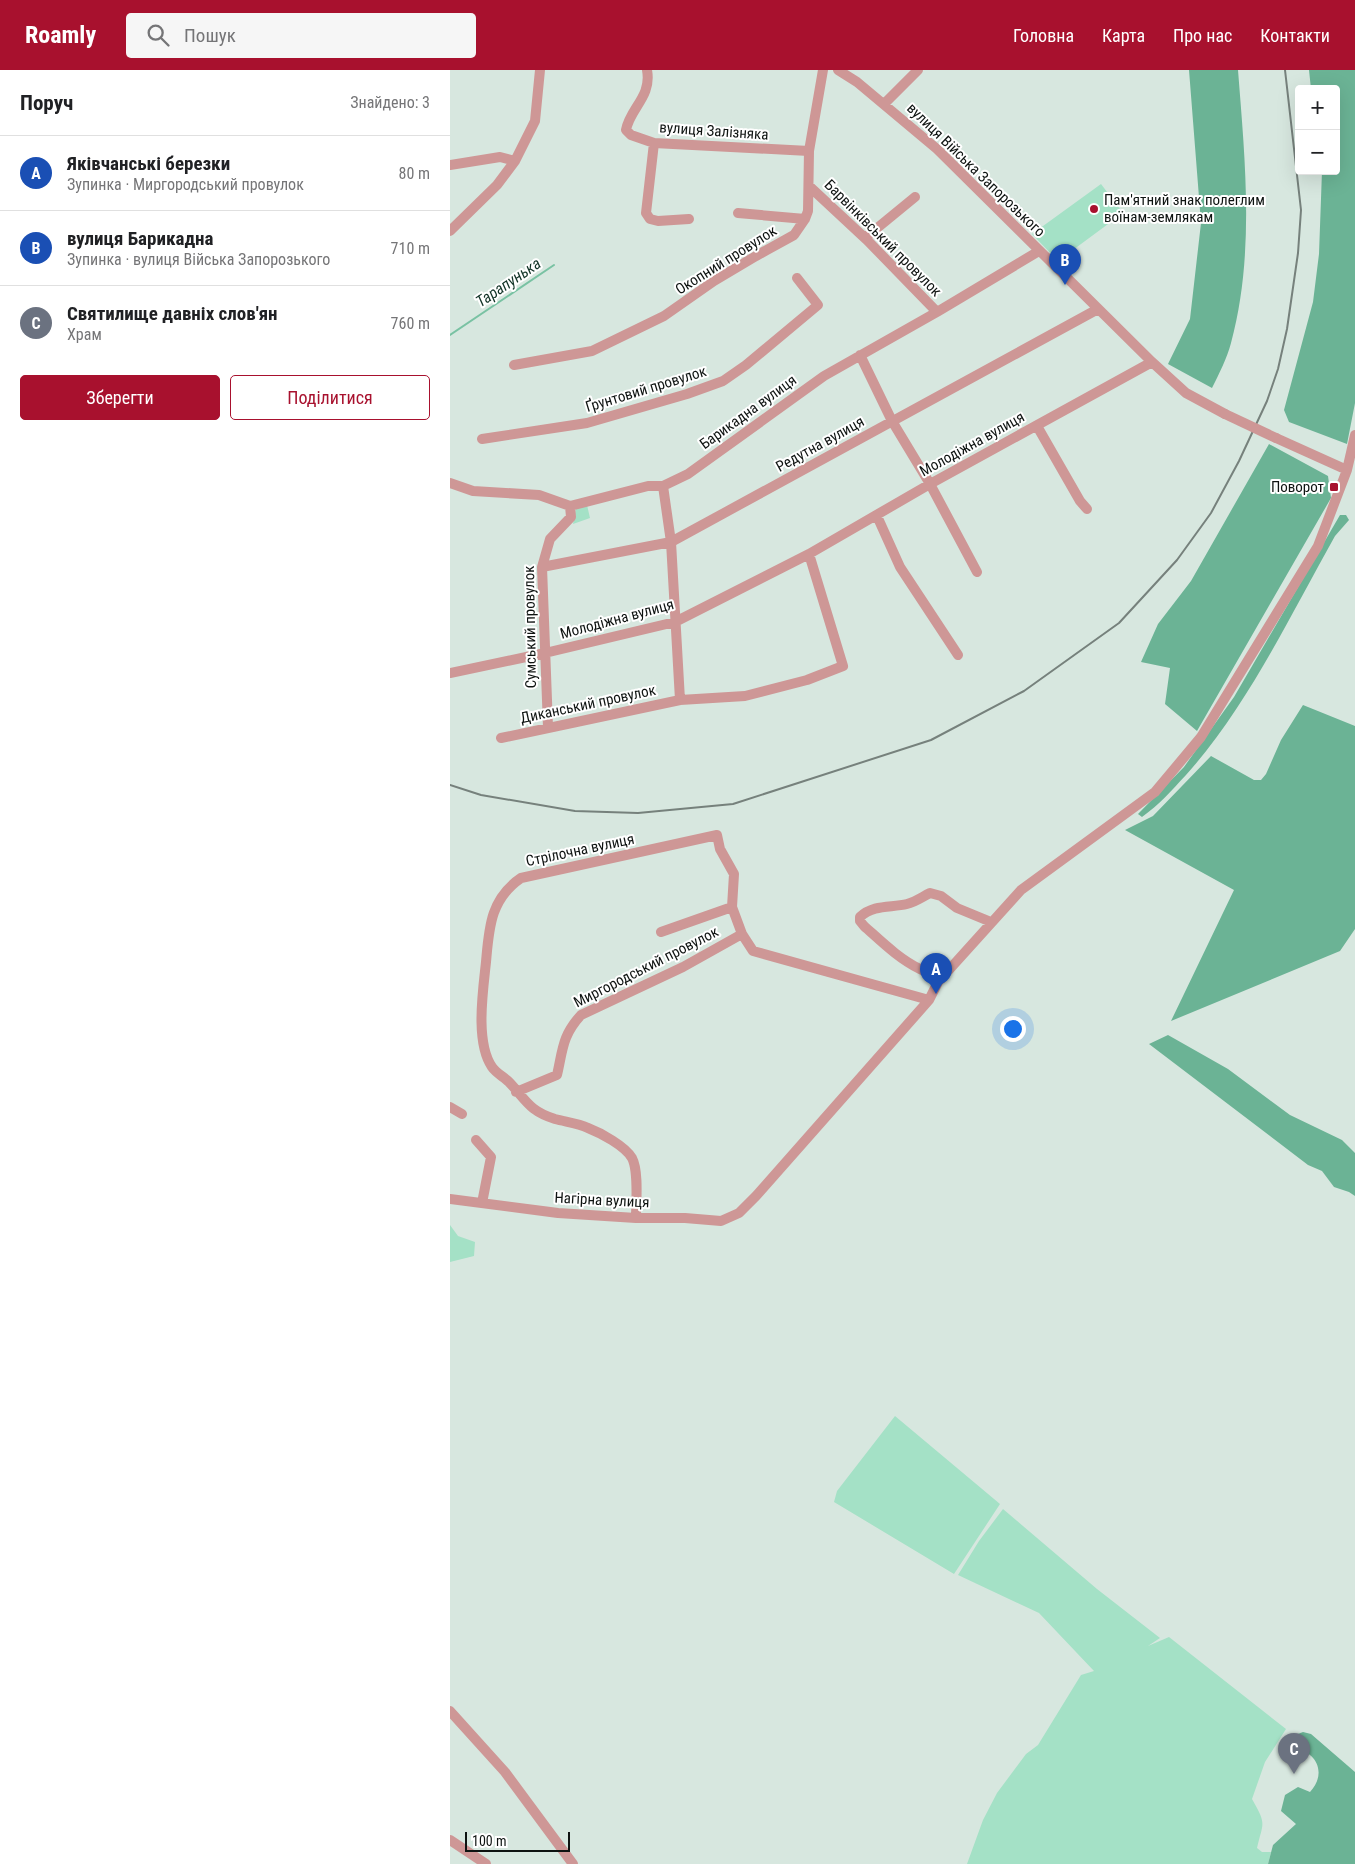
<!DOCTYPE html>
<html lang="uk">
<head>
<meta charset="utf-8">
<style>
  :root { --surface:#fff; --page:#f6f6f6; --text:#202124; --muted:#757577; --line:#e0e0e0; --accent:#a8112e }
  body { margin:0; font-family:"Roboto Condensed",sans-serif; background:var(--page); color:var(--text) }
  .controls { position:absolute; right:15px; top:15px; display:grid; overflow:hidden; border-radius:5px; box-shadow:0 5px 20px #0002 }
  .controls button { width:45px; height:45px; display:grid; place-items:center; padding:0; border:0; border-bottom:1px solid var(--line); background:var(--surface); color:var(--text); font:25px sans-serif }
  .scale { position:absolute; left:15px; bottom:12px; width:105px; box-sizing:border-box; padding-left:5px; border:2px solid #0e1311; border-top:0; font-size:14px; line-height:18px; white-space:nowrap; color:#0e1311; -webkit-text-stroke:4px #fff; paint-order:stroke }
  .you { position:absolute; left:562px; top:958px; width:18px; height:18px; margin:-12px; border:4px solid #fff; border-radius:50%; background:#1a73e8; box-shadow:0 0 0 8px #1a73e833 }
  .badge { display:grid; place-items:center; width:32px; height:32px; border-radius:50%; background:var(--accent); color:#fff; font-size:16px; font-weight:700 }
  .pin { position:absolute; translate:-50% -41px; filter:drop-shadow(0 1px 2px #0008) }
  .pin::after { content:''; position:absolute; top:26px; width:18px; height:15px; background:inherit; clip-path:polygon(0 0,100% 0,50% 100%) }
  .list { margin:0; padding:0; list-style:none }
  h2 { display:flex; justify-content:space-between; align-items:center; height:65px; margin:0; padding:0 20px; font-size:21px }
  h2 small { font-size:16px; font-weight:400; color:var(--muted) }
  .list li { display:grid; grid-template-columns:32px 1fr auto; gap:15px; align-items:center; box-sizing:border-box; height:75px; padding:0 20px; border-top:1px solid var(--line) }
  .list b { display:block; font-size:19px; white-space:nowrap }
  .list p { margin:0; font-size:16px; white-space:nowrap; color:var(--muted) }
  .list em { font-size:16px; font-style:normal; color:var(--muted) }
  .actions { display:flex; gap:10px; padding:15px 20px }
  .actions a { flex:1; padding:11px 0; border:1px solid var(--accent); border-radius:5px; text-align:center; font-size:18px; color:var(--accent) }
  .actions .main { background:var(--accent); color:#fff }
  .icon { flex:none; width:28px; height:28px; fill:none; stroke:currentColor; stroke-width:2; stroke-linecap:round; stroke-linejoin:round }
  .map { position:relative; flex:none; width:905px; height:1794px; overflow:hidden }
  header { display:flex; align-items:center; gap:30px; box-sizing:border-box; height:70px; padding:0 25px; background:var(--accent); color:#fff }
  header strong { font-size:24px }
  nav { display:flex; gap:28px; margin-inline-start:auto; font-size:18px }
  .search { width:350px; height:45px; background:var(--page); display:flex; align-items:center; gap:12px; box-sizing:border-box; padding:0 18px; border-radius:5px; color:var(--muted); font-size:19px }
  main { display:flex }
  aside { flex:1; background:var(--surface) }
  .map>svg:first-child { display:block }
  .green { fill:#a4e1c6 }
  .forest { fill:#6bb395 }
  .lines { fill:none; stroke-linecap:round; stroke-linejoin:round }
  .stream { stroke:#79c2a3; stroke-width:2 }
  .minor { stroke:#ce9796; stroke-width:10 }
  .rail { stroke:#76817c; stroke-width:2 }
  .minor-bridge { stroke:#ce9796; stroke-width:10 }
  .poi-dot { fill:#a8112e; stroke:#fff; stroke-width:2 }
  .labels { text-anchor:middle; stroke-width:4; stroke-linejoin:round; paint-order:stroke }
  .street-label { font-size:15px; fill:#0e1311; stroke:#fff }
  .poi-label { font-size:15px; fill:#0e1311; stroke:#fff; text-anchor:start }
  .water-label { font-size:16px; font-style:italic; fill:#113326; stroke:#fff }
</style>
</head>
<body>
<header>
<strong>Roamly</strong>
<div class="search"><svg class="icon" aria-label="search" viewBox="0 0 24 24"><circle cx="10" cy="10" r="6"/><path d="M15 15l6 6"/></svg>Пошук</div>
<nav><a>Головна</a><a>Карта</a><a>Про нас</a><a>Контакти</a></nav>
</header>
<main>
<aside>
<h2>Поруч<small>Знайдено: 3</small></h2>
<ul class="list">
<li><span class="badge" style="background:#1a4fb4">A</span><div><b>Яківчанські березки</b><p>Зупинка · Миргородський провулок</p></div><em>80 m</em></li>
<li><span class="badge" style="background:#1a4fb4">B</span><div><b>вулиця Барикадна</b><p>Зупинка · вулиця Війська Запорозького</p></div><em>710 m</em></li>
<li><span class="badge" style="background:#6b7280">C</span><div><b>Святилище давніх слов'ян</b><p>Храм</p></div><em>760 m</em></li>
</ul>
<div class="actions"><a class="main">Зберегти</a><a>Поділитися</a></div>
</aside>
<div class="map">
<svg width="905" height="1794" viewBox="0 0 905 1794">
  <rect width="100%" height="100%" fill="#d7e7df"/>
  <path class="green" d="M651,114L673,143L608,191L582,164Z
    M137,435L140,448L123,454L126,438Z
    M0,1155L8,1166L25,1172L24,1186L0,1192Z
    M445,1346L550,1434L504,1504L384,1432L387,1421Z
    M553,1439L647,1519L710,1568L698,1576L719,1567L836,1659L815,1692L802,1729C817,1755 813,1752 807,1778L812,1782H821L818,1794H517L533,1750L547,1723L576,1684L588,1675L631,1605L644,1601L589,1543L508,1505L529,1471Z"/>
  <path class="forest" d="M739,0H788C795,90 805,184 781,273C777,288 769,304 762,318L718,294L740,249L751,153Z
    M859,0H905V333L897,374L839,352L834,340L863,232L869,184L872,101H886V19H861Z
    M819,374L878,406L881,428L747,661L715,634L720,598L691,592L708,554L741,511Z
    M890,445H896L899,450L885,466C840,546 797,637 736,705C722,720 709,735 692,747L688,744L734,697L784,627Z
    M853,635L905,656V859L890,881L721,951L784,820L675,760L703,746L761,686L804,710H811L816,704L831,670Z
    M718,965L778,999L840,1045L892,1070L905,1083V1126L899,1122L884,1117L872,1101L858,1095L699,974Z
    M853,1662L861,1664L905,1702V1794H818L823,1775L846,1754L831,1741L835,1725L848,1717L860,1722C878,1703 866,1678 840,1679V1667Z"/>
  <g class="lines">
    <path class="stream" d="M0,265L104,195"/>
    <path class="minor" d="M197,0C202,27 180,38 176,60L181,65L204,73L359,81
      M388,0L407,12L487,79L702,292L736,323L775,344
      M434,34L468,0
      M204,73L196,143L200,149L208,151L239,149
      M0,95L50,87L65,91
      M359,116L417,170L487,242
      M288,143L355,149
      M0,161L47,115L65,91L85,51L90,0
      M415,168L465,127
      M410,285L442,351L480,414L527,502
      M64,295L142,281L214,246L264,211L306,186L344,165L355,149L358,141L359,81L373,0
      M587,356L630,431L637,439
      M826,368L897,400
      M32,369L137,353L237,324L273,311L296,295L368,235L347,208
      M0,413L23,421L89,425L120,436L198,416H213L238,404L374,306L487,242L589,181
      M213,416L221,472L230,630
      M427,446L450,497L508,585
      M92,497L221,472L648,239
      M0,603L95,583L225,552L359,484L480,414L702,292
      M98,657L92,497L100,469L121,447L120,436
      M51,668L230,630L295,626L357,610L393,596L359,484
      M211,862L282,837
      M491,909C484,903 478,903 470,899C449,889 431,871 414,856L410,851V847C424,834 441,838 457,834C465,832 472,827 480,823L491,826L507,838L541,852
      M66,1022L107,1005C113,979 112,966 131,945L233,897L292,864
      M0,1037L12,1044
      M26,1070L41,1087L32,1133
      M0,1129L108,1143L186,1148H235L271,1151L289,1143L306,1126L479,930L488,912L571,820L705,722L751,667L868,476L897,400L905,365
      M186,1148C186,1133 189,1101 182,1088C175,1076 151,1063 138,1058C128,1053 116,1052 105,1049C79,1041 76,1030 59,1012C54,1007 46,1003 42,997C25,972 33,921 36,892C39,859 40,829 71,808L267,765L270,779L284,804L282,837L292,864L303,881L479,930
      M0,1641L55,1702L123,1794
      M0,1770L36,1794"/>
    <path class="rail" d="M0,715L31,725L125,741L188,743L283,734L481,670L574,621L669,553L727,490L761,443L789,391L817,331L828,299L837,259L848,183L851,140L835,0"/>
    <path class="minor-bridge" d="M775,344L826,368"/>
  </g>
  <g class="poi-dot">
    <circle cx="644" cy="139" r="5"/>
    <rect x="879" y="412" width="10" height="10" rx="2.5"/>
  </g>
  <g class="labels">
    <g class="street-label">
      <text transform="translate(264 61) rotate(4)" y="5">вулиця Залізняка</text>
      <text transform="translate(526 100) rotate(44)" y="5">вулиця Війська Запорозького</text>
      <text transform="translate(433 168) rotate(45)" y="5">Барвінківський провулок</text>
      <text transform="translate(276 190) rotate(-32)" y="5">Окопний провулок</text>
      <text transform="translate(196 319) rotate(-17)" y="5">Ґрунтовий провулок</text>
      <text transform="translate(298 342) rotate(-36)" y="5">Барикадна вулиця</text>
      <text transform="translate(370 374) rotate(-29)" y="5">Редутна вулиця</text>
      <text transform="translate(522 374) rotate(-29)" y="5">Молодіжна вулиця</text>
      <text transform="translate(167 549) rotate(-15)" y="5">Молодіжна вулиця</text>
      <text transform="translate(80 557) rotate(-91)" y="5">Сумський провулок</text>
      <text transform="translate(138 634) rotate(-12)" y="5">Диканський провулок</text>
      <text transform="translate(130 780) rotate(-12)" y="5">Стрілочна вулиця</text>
      <text transform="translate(196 897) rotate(-27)" y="5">Миргородський провулок</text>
      <text transform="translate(152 1130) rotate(3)" y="5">Нагірна вулиця</text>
    </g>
    <g class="poi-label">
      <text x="654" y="135">Пам'ятний знак полеглим<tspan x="654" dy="17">воїнам-землякам</tspan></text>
      <text x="874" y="422" text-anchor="end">Поворот</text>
    </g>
    <g class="water-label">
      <text transform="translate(58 212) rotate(-34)" y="6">Тарапунька</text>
    </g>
  </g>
</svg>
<div class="controls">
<button>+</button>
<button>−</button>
</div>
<div class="scale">100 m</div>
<div class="you"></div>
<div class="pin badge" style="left:486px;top:924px;background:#1a4fb4">A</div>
<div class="pin badge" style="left:615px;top:215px;background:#1a4fb4">B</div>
<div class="pin badge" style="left:844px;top:1704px;background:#6b7280">C</div>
</div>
</main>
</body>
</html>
